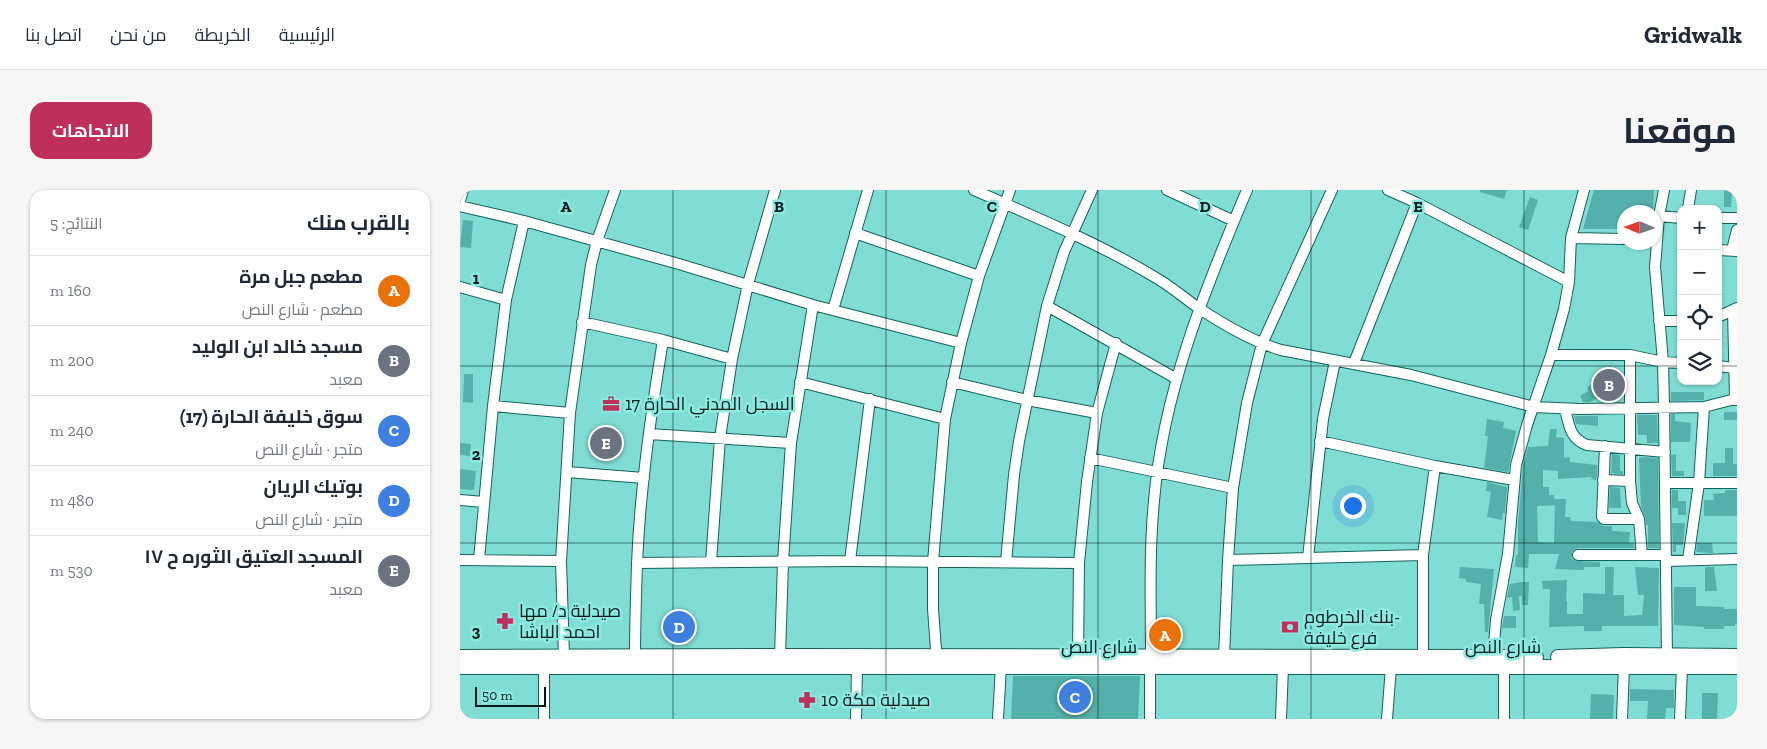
<!DOCTYPE html>
<html lang="ar">
<head>
<meta charset="utf-8">
<style>
  :root { --surface:#fff; --page:#f6f6f7; --text:#1f2937; --muted:#747a83; --line:#e0e1e3; --accent:#be2f5b }
  body { margin:0; font-family:"Zilla Slab",Cairo,serif; background:var(--page); color:var(--text); direction:rtl }
  .controls { position:absolute; right:15px; top:15px; display:grid; overflow:hidden; border-radius:10px; box-shadow:0 1px 4px #0004 }
  .controls button { width:45px; height:45px; display:grid; place-items:center; padding:0; border:0; border-bottom:1px solid var(--line); background:var(--surface); color:var(--text); font:25px sans-serif }
  .compass { position:absolute; left:1157px; top:15px; width:45px; height:45px; border-radius:50%; background:var(--surface); box-shadow:0 1px 4px #0004; rotate:272deg }
  .scale { position:absolute; left:15px; bottom:12px; width:71px; box-sizing:border-box; padding-left:5px; border:2px solid #001c1a; border-top:0; font-size:14px; line-height:18px; white-space:nowrap; color:#001c1a; -webkit-text-stroke:4px #8deae1; paint-order:stroke }
  .you { position:absolute; left:892px; top:315px; width:18px; height:18px; margin:-12px; border:4px solid #fff; border-radius:50%; background:#1a73e8; box-shadow:0 0 0 8px #1a73e833 }
  .badge { display:grid; place-items:center; width:32px; height:32px; border-radius:50%; background:var(--accent); color:#fff; font-size:16px; font-weight:700 }
  .pin { position:absolute; translate:-50% -50%; border:2px solid #fff; box-shadow:0 1px 5px #0006 }
  .list { margin:0; padding:0; list-style:none }
  h2 { display:flex; justify-content:space-between; align-items:center; height:65px; margin:0; padding:0 20px; font-size:21px }
  h2 small { font-size:16px; font-weight:400; color:var(--muted) }
  .list li { display:grid; grid-template-columns:32px 1fr auto; gap:15px; align-items:center; box-sizing:border-box; height:70px; padding:0 20px; border-top:1px solid var(--line) }
  .list b { display:block; font-size:19px; white-space:nowrap }
  .list p { margin:0; font-size:16px; white-space:nowrap; color:var(--muted) }
  .list em { font-size:16px; font-style:normal; color:var(--muted) }
  .icon { flex:none; width:28px; height:28px; fill:none; stroke:currentColor; stroke-width:2; stroke-linecap:round; stroke-linejoin:round }
  .map { position:relative; flex:none; width:1277px; height:529px; overflow:hidden; direction:ltr; border-radius:15px }
  header { display:flex; align-items:center; gap:30px; box-sizing:border-box; height:70px; padding:0 25px; background:var(--surface); border-bottom:1px solid var(--line) }
  header strong { font-size:24px }
  nav { display:flex; gap:28px; margin-inline-start:auto; font-size:18px }
  .intro { display:flex; align-items:center; justify-content:space-between; box-sizing:border-box; height:120px; padding:0 30px }
  h1 { margin:0; font-size:35px }
  .button { padding:12px 22px; border-radius:15px; background:var(--accent); color:#fff; font-size:18px; font-weight:700 }
  main { display:flex; gap:30px; padding:0 30px }
  aside { flex:1; background:var(--surface); border-radius:15px; box-shadow:0 1px 4px #0004 }
  .map>svg:first-child { display:block }
  .building { fill:#53b1a9 }
  .lines { fill:none; stroke-linecap:round; stroke-linejoin:round }
  .street-casing { stroke:#14625c; stroke-width:12 }
  .secondary-casing { stroke:#14625c; stroke-width:16 }
  .street { stroke:#fff; stroke-width:10 }
  .secondary { stroke:#fff; stroke-width:14 }
  .grid { fill:none; stroke:#001c1a; stroke-width:1; stroke-opacity:0.55 }
  .labels { text-anchor:middle; stroke-width:5; stroke-linejoin:round; paint-order:stroke }
  .poi-label { font-size:18px; fill:#001c1a; stroke:#8deae1; text-anchor:start }
  .street-label { font-size:18px; fill:#001c1a; stroke:#8deae1 }
  .grid-label { font-size:16px; text-anchor:middle; font-weight:bold; fill:#001c1a; stroke:#8deae1; stroke-width:5; stroke-linejoin:round; paint-order:stroke }
</style>
</head>
<body>
<header>
<strong>Gridwalk</strong>
<nav><a>الرئيسية</a><a>الخريطة</a><a>من نحن</a><a>اتصل بنا</a></nav>
</header>
<div class="intro"><h1>موقعنا</h1><a class="button">الاتجاهات</a></div>
<main>
<div class="map">
<svg width="1277" height="529" viewBox="0 0 1277 529">
  <rect width="100%" height="100%" fill="#80ddd4"/>
  <path class="building" d="M1020,0H1047L1044,9L1020,2Z
    M1134,0H1194L1193,22H1164V39H1123Z
    M1264,0H1272L1271,17H1264Z
    M1070,7L1078,10L1068,40L1059,37Z
    M3,30L13,31L11,58L0,57Z
    M1151,176L1161,197L1130,212H1123L1120,206L1128,201L1127,197L1138,192L1134,184Z
    M4,184H13V213L3,212Z
    M1211,202H1244V210L1211,211Z
    M1264,222H1277V230H1264Z
    M1211,224H1215V231L1231,233L1230,252H1211Z
    M1177,225H1197L1198,253H1187V245H1178Z
    M1114,226H1138V236L1116,234Z
    M1027,229L1044,232L1043,238L1056,241L1048,282L1024,278L1028,246H1025Z
    M1090,239H1097L1096,247L1104,248V268L1110,267V272L1137,275V287L1136,290L1131,289L1132,287L1098,289V281L1083,280V297H1089V305H1094L1095,315L1077,316L1078,352L1094,353L1095,309H1106L1105,327H1110L1111,331L1138,332L1143,336H1152V341L1170,342L1169,353H1174L1175,358H1118L1112,362V368L1115,371L1140,372V377H1124V380L1095,379L1099,364H1069L1068,378L1055,377L1056,365H1058V334L1063,276L1068,257L1088,256Z
    M0,253L11,254L10,266L0,265Z
    M1265,258H1273V274H1277V286H1253V273H1265Z
    M1152,264L1160,265V281H1163V284L1151,283Z
    M1216,264V281H1224V286H1212L1211,265Z
    M1185,267L1198,268L1199,358H1188V335H1186L1185,327L1181,317L1179,268Z
    M0,279L16,281L14,300L0,299Z
    M1027,292L1047,297L1045,323H1043L1042,330L1027,327L1031,302L1026,301Z
    M1150,297L1160,298L1161,318H1149Z
    M1212,300H1218V311H1226V325H1218V318H1212Z
    M1265,300H1277V326H1244V310H1254L1253,304L1265,303Z
    M1212,333H1225L1223,355H1216V362H1213Z
    M1237,353H1252L1253,363L1236,362Z
    M1000,377L1034,379L1028,442H1025L1024,414H1019L1021,394L1006,392V389L999,388Z
    M1145,377H1154L1153,405H1164V426L1182,425L1184,405H1178L1175,377L1199,378L1198,436H1142V441H1124V436L1089,437L1090,400L1089,399H1083L1082,391L1107,390L1106,411H1107V424H1123V403L1145,404Z
    M1245,377H1254L1257,401H1245Z
    M1061,392H1069L1068,415H1062V406H1059L1060,420L1053,421L1052,407L1047,408L1050,394Z
    M1214,397H1236V416L1264,417V419H1277V434H1275V436H1264V439H1244V437L1214,435Z
    M1044,426H1056V438H1042Z
    M553,486H680L678,529H551Z
    M1170,499L1214,500V518H1206L1205,529H1187L1188,511H1170Z
    M1242,503H1258L1257,529H1242Z
    M1131,504L1154,505L1153,529H1130Z"/>
  <g class="lines">
    <g class="street-casing">
      <path id="street" d="M514,0C575,27 636,52 693,86C709,95 722,106 737,117C761,133 794,152 821,160L951,185L1074,217L1120,219L1244,217L1271,210H1277
        M707,0L774,31
        M928,0L957,13L1109,92
        M1204,0L1199,26L1195,77L1203,172L1204,216L1207,466
        M0,11L3,0
        M0,16L64,31L219,74L353,115L501,153
        M1228,19L1231,0
        M1199,26L1221,28
        M1258,28H1277
        M395,43L519,86
        M1111,48L1164,49
        M1258,60L1277,61
        M1272,60L1277,40
        M0,97L46,110
        M587,116L717,189
        M373,120L408,0
        M1273,120L1275,210
        M1258,127L1277,118
        M1199,131H1221
        M122,132L203,150L272,169
        M1091,165H1170L1203,172L1221,173
        M1170,165V291L1172,313L1179,329L1182,365
        M894,173L957,13
        M1258,176L1274,178
        M340,192L485,229
        M492,192L567,210L637,223
        M33,216L110,223
        M1105,219C1109,235 1110,249 1127,255L1205,262
        M189,244L331,253
        M860,251L975,276L1054,290
        M1145,256L1142,327L1144,329H1179
        M630,268L773,298
        M107,282L184,288
        M1143,290L1170,291
        M1205,293H1277
        M0,310L24,312
        M1118,365H1206
        M848,368L963,365
        M0,370L101,371
        M19,370L33,216L46,110L64,31
        M768,370L848,368L863,229L875,171
        M1228,370L1239,293L1244,217
        M390,371L410,209
        M1206,371L1277,369
        M251,372L260,248L272,169L288,94L315,0
        M546,372L554,285L559,251L587,116L604,62L632,0
        M177,373L390,371L619,373
        M175,466C175,435 176,405 177,374C180,299 191,224 203,150
        M320,466L323,372L331,253L353,115
        M618,466L619,373L627,292L637,223L656,153
        M691,466C691,415 689,362 694,311C703,202 745,99 787,0
        M963,466V365L975,276
        M1033,466L1036,430L1048,364L1056,275L1067,235L1091,165L1104,119L1109,92L1111,48L1124,0
        M104,467L101,371L110,223L131,75L137,51L155,0
        M764,467L768,370L773,298L787,213L802,154L872,0
        M1044,470V529
        M477,473L473,419V372L485,229L501,153L519,86L550,0
        M84,529V477
        M396,529L397,477
        M538,529L541,476
        M690,529V476
        M821,529L823,477
        M927,529L931,477
        M1162,529L1164,476
        M1220,529L1222,477"/>
    </g>
    <g class="secondary-casing">
      <path id="secondary" d="M0,467L320,466L1076,467
        M1098,467L1164,465L1277,466
        M0,477H1277"/>
    </g>
    <use href="#street" class="street"/>
    <use href="#secondary" class="secondary"/>
  </g>
  <path class="grid" d="M213,0V529M426,0V529M638,0V529M851,0V529M1064,0V529M0,176H1221M1258,176H1277M0,353H1277"/>
  <defs>
    <g id="office-bare" transform="scale(1.35)"><path d="M-6-3h4V-5.5h4V-3h4V5H-6ZM-1-4.5V-3h2v-1.5ZM-6 0V1H6V0Z" fill="#be2f5b" stroke="#8deae1" stroke-width="2.5" paint-order="stroke"/></g>
    <g id="pharmacy-bare" transform="scale(1.35)"><path d="M-2-6h4v4h4v4h-4v4h-4v-4h-4v-4h4Z" fill="#be2f5b" stroke="#8deae1" stroke-width="2.5" paint-order="stroke"/></g>
    <g id="bank-bare" transform="scale(1.35)"><path d="M-6-4H6V4H-6ZM0-2.3a2.3 2.3 0 1 0 0 4.6a2.3 2.3 0 1 0 0-4.6Z" fill="#be2f5b" stroke="#8deae1" stroke-width="2.5" paint-order="stroke"/></g>
  </defs>
  <g fill-rule="evenodd">
    <use href="#office-bare" x="151" y="214"/>
    <use href="#pharmacy-bare" x="45" y="431"/>
    <use href="#bank-bare" x="830" y="437"/>
    <use href="#pharmacy-bare" x="347" y="510"/>
  </g>
  <g class="labels">
    <g class="poi-label">
      <text x="165" y="220">السجل المدني الحارة 17</text>
      <text x="59" y="427">صيدلية د/ مها<tspan x="59" dy="21">احمد الباشا</tspan></text>
      <text x="844" y="433">بنك الخرطوم-<tspan x="844" dy="21">فرع خليفة</tspan></text>
      <text x="361" y="516">صيدلية مكة 10</text>
    </g>
    <g class="street-label">
      <text x="639" y="463">شارع النص</text>
      <text x="1043" y="463">شارع النص</text>
    </g>
  </g>
  <g class="grid-label">
    <text x="106" y="22">A</text>
    <text x="319" y="22">B</text>
    <text x="532" y="22">C</text>
    <text x="745" y="22">D</text>
    <text x="958" y="22">E</text>
    <text x="16" y="94">1</text>
    <text x="16" y="270">2</text>
    <text x="16" y="447">3</text>
  </g>
</svg>
<div class="controls">
<button>+</button>
<button>−</button>
<button><svg class="icon" aria-label="locate" viewBox="0 0 24 24"><circle cx="12" cy="12" r="6"/><path d="M12 2v4M12 18v4M2 12h4M18 12h4"/></svg></button>
<button><svg class="icon" aria-label="layers" viewBox="0 0 24 24"><path d="M12 4l9 5-9 5-9-5zM3 14l9 5 9-5"/></svg></button>
</div>
<svg class="compass" viewBox="-18 -18 36 36"><path d="M0-13l5 13h-10z" fill="#e53935"/><path d="M0 13l5-13h-10z" fill="#747a83"/></svg>
<div class="scale">50 m</div>
<div class="you"></div>
<div class="pin badge" style="left:705px;top:445px;background:#e8710a">A</div>
<div class="pin badge" style="left:1149px;top:195px;background:#6b7280">B</div>
<div class="pin badge" style="left:615px;top:507px;background:#3f7fe0">C</div>
<div class="pin badge" style="left:219px;top:437px;background:#3f7fe0">D</div>
<div class="pin badge" style="left:146px;top:253px;background:#6b7280">E</div>
</div>
<aside>
<h2>بالقرب منك<small>النتائج: 5</small></h2>
<ul class="list">
<li><span class="badge" style="background:#e8710a">A</span><div><b>مطعم جبل مرة</b><p>مطعم · شارع النص</p></div><em>160 m</em></li>
<li><span class="badge" style="background:#6b7280">B</span><div><b>مسجد خالد ابن الوليد</b><p>معبد</p></div><em>200 m</em></li>
<li><span class="badge" style="background:#3f7fe0">C</span><div><b>سوق خليفة الحارة (17)</b><p>متجر · شارع النص</p></div><em>240 m</em></li>
<li><span class="badge" style="background:#3f7fe0">D</span><div><b>بوتيك الريان</b><p>متجر · شارع النص</p></div><em>480 m</em></li>
<li><span class="badge" style="background:#6b7280">E</span><div><b>المسجد العتيق الثوره ح ١٧</b><p>معبد</p></div><em>530 m</em></li>
</ul>
</aside>
</main>
</body>
</html>
